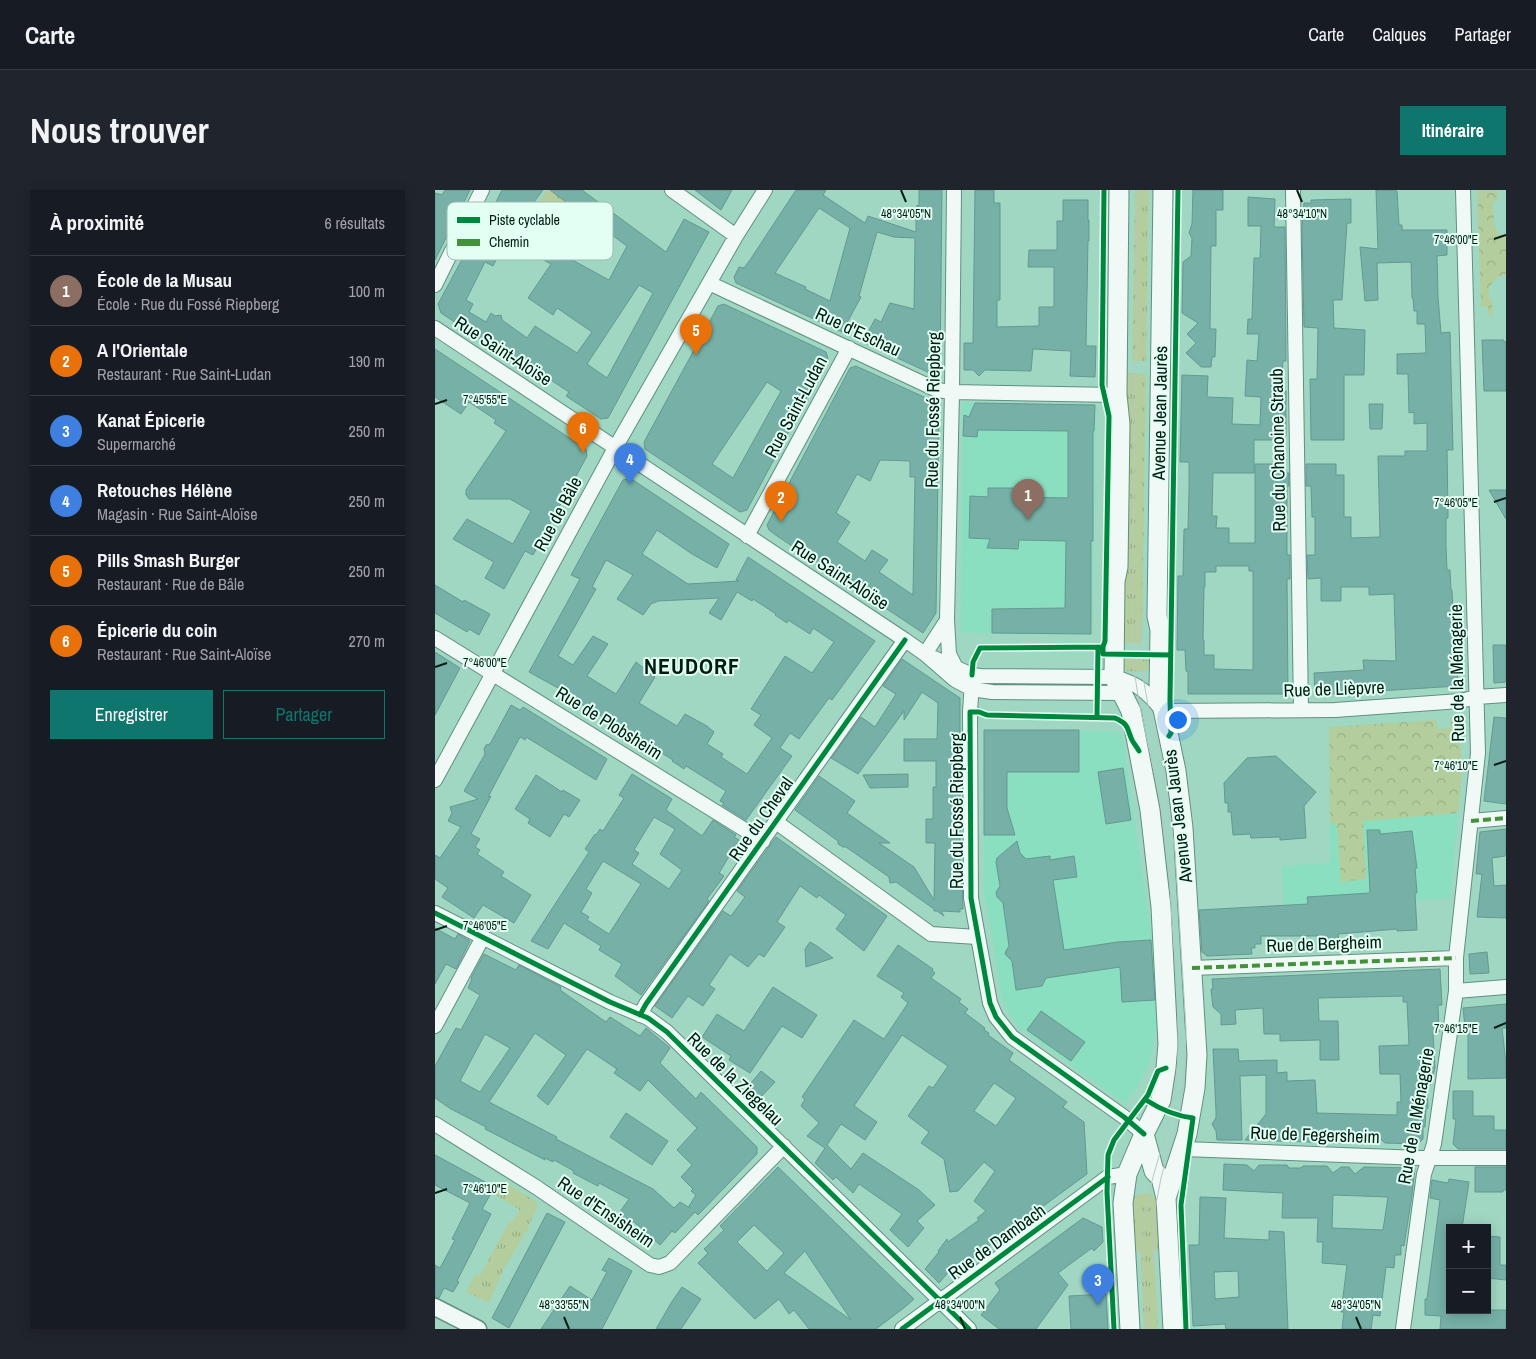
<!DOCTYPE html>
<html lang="fr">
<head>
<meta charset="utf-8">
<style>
  :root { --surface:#171b24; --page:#20242c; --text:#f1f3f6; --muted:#9ea1a6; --line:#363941; --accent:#0f766e }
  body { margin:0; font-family:"Archivo Narrow",sans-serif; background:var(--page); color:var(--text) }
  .controls { position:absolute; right:15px; bottom:15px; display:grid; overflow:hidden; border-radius:0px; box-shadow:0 2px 12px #0003 }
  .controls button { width:45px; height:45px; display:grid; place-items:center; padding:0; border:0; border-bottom:1px solid var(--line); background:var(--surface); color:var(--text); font:25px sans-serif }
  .you { position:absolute; left:742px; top:529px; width:18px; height:18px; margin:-12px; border:4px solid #fff; border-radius:50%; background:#1a73e8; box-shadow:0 0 0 8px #1a73e833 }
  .badge { display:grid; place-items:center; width:32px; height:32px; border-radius:50%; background:var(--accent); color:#fff; font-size:16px; font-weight:700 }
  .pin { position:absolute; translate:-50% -41px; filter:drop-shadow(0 1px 2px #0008) }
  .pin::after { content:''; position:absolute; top:26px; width:18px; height:15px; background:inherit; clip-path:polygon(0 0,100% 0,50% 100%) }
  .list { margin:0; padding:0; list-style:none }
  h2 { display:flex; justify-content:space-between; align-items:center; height:65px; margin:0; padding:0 20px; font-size:21px }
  h2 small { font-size:16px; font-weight:400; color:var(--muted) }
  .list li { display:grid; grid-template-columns:32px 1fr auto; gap:15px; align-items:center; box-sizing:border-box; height:70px; padding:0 20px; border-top:1px solid var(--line) }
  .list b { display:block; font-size:19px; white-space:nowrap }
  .list p { margin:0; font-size:16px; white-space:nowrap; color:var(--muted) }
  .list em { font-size:16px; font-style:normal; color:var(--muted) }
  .actions { display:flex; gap:10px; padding:15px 20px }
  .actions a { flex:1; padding:11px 0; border:1px solid var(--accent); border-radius:0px; text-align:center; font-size:18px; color:var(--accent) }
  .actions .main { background:var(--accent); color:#fff }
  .map { position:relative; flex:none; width:1071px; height:1139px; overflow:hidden; border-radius:0px }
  header { display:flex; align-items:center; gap:30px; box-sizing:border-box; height:70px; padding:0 25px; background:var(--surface); border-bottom:1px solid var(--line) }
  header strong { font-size:24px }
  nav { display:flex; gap:28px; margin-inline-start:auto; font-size:18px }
  .intro { display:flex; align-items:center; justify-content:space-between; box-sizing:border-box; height:120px; padding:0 30px }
  h1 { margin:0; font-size:35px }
  .button { padding:12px 22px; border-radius:0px; background:var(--accent); color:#fff; font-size:18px; font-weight:700 }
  main { display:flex; gap:30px; padding:0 30px }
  aside { flex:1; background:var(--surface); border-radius:0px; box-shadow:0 2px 12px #0003 }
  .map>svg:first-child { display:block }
  .built { fill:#89dfc0 }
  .grass { fill:url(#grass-tufts) }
  .forest { fill:url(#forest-crowns) }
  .building { fill:#76b0a6; stroke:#64998f; fill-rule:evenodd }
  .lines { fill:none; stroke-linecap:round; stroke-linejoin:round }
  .minor-casing { stroke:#5f9081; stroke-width:16 }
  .tertiary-casing { stroke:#5f9081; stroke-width:19 }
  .secondary-casing { stroke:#5f9081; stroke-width:21 }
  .minor { stroke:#f1f9f6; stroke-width:14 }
  .tertiary { stroke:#f1f9f6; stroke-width:16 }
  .secondary { stroke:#f1f9f6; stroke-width:19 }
  .tram { stroke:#b8c8c2; stroke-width:1 }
  .quiet { stroke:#42923a; stroke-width:4; stroke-dasharray:8 4; stroke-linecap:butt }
  .cycleway-casing { stroke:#e3fef3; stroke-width:8 }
  .cycleway { stroke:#00873e; stroke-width:5 }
  .ticks { fill:none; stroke:#001d13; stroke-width:2 }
  .labels { text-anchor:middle; stroke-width:4; stroke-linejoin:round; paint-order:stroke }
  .street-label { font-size:18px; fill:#001d13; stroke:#e3fef3 }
  .district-label { font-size:22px; font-weight:bold; letter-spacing:1px; fill:#001d13; stroke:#e3fef3 }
  .key { fill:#e3fef3; stroke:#9fbab0; stroke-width:1 }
  .key-label { font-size:14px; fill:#001d13 }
  .ticks-label { font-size:12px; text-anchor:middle; fill:#001d13; stroke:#e3fef3; stroke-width:4; stroke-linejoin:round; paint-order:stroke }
</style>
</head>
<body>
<header>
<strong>Carte</strong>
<nav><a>Carte</a><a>Calques</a><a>Partager</a></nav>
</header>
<div class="intro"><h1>Nous trouver</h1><a class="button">Itinéraire</a></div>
<main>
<aside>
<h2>À proximité<small>6 résultats</small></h2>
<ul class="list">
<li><span class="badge" style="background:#8d6e63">1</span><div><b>École de la Musau</b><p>École · Rue du Fossé Riepberg</p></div><em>100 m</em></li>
<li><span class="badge" style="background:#e8710a">2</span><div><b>A l'Orientale</b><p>Restaurant · Rue Saint-Ludan</p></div><em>190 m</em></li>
<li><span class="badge" style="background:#3f7fe0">3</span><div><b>Kanat Épicerie</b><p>Supermarché</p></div><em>250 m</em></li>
<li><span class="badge" style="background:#3f7fe0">4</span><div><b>Retouches Hélène</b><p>Magasin · Rue Saint-Aloïse</p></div><em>250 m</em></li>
<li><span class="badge" style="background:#e8710a">5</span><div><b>Pills Smash Burger</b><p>Restaurant · Rue de Bâle</p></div><em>250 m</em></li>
<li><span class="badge" style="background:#e8710a">6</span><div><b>Épicerie du coin</b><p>Restaurant · Rue Saint-Aloïse</p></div><em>270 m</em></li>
</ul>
<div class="actions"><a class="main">Enregistrer</a><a>Partager</a></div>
</aside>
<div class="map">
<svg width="1071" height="1139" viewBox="0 0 1071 1139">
  <defs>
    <pattern id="grass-tufts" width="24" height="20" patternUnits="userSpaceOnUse" patternTransform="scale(1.25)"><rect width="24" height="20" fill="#b4cd9c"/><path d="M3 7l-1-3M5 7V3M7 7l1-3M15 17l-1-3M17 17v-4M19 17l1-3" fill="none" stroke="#99b086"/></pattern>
    <pattern id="forest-crowns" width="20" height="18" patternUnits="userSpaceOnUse" patternTransform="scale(1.25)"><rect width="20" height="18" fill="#b4cd9c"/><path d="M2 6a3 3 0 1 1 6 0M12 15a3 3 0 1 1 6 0" fill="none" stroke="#99b086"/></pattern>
  </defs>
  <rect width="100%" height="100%" fill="#a0d7c3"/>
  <path class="built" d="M527,213L661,215L657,445L526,443Z
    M1015,529H1025L1027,586L1015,708L848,716L847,676L895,673L894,537L1001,530L1002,539L1016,538Z
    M549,540L681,541L687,545L717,750L722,833L719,853L714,873L702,897L690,914L585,838L576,827L567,809L549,700Z"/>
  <path class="grass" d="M112,0H115L139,18L138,20L168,41L170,40L179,46L170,56L100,18Z
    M700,0H714L711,171H697Z
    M690,183L711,184L707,453L686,452Z
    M686,469L714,470L713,480L702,482L692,481L687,477Z
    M553,491H649V496H555Z
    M72,993L103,1013L92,1041L68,1080L54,1113L31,1102L40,1084L45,1086L74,1032L76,1033L85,1020L56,1002Z
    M709,1003L717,1004L723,1012L725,1059L719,1060L723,1139H709L705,1061H698L695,1012C698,1005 702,1005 709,1003Z"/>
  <path class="forest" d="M1042,0L1063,1V11H1060L1058,13L1059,34L1064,44H1071V85L1064,86L1054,97V109H1057L1058,126H1053V117H1046Z
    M1015,529H1025L1027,586L1023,623L928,631L931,689L906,692L902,634H895L894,537L1001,530L1002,539L1016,538Z"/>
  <path class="building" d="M10,0H35L0,70V3L7,5Z
    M67,0H108L90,24L86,22L58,76L50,72L31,110L38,114L34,122L51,132L56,123L60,126L66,125L67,130L92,148L100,136L142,163L157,142L122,118L118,125L93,108L116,74L92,61L99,49L174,90L192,56L170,40L169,42L138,19L139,18L115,0H147L231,62L249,29L274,42L173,228L166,229L131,206L134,202L87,171L84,175L6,123L3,114L31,62L35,64ZM204,95L218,103L172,188L152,174Z
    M260,0H297L286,20Z
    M361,0H391L388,5L430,33L433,26L481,42V24L482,15L484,16V0H507L505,181L499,185L428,152L440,129L446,132L455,113L479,119L480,48L459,47L442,42L424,106L426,107L407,142L301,93L299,87L304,77L309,78L315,70ZM384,18L415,38L395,111L370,99L371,97L340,83Z
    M540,0H559V13H565V110H562V137L604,136V117H619V77H593L594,60H622V31H628V10H653V30H654V51H653L651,156H661L660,187L635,186L636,161L598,159L596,181L550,180L544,186L538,180H529V153H538Z
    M758,0H788V20H781V56H776L775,139H781L780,167H777L776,177H766L751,163L761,153L752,144L763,133L747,123L748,72L756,66L757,48L754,43L757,34Z
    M941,0H960V1H962L964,35H967V40H1012V65L1002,66L1003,107L1006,143L1015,142L1018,260H1012L1013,323V328H1011V357L1012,380H1015L1016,400H1017L1020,472H1022L1023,496L880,505L879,483L929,480L928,470L961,471L959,404L934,405V397H906V411H886V388L873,389L872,365H880V327H877L876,296H871V274H901V285H909V327H916V348L945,347L943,266H970V261H992V233L979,234V222L974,223L973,184H962V164L991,163L990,134H982V121H979L978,108H977L976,72L942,73L943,110L930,111L925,57L943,59Z
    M813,7L840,9L839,37H850L851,171H848L846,201H851V246H845V250H819V283H778L777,326H782L781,338H794V353H820V274H844V283H854V296H852V365H855V389H852L853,504H753V482L751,481L750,460H742L743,386H748L749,339H753L754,301V272H745L747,185L773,186L772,207L798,208L797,234L825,235L826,207L810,206L812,170L822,171L824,144H812L813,129H817L819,68H825L826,36H813ZM781,376H814V381H818V480L779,479V465H769V450H768L769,397H770V382H781Z
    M916,9V33H912L907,110H898L899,138L930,140L929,185H909V250H876L875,189H882L883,138L869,137L867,38L869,13H876V10Z
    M289,114L391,162L393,168L312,320L305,322L210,259L209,252L283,116ZM332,192L346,201L298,288L277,274Z
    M1047,150H1069V152H1071V201H1049Z
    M0,159L151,259L152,266L98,365L90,361L69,399L50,388L59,372L18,349L32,329L78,354L96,321L75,309H34L31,305V300L71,241L59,233L61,230L34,212L26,224L0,207Z
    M421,176L500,212L504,218L501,423L488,443L342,346L334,340L332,335L415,178ZM445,270L475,271V287H480L478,405L444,382L453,370L437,360L430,371L402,352L415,332L401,323L422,284L435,291Z
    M540,213L660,215L659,241H658V351H656V444L557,443V419L630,418L631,351L584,350L583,359L552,358L555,349L534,348L535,306L553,307V298H579V307L633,308V241L543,240L542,247L528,246L529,225L534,227Z
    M934,214H948L947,239H935Z
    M195,288L294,354L282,378L257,364L222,340L207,364L253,394L304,391L301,390L313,367L440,451L397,510L394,508L364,549L355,543L345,558L357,566L311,630L287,615L289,613L285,611L291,601L251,576L249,579L237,571L238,570L143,512L145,510L94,482L145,389L136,385L188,290ZM171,370L198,385L182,409L208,425L216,414L223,411L284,408L274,423L286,430L302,402L317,411L318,409L341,424L340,425L352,433L353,430L375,444L378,438L399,452L377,483L350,466L316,519L326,525L319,535L337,548L312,584L286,567L288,564L272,554L279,542L272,536L250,524L242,536L204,513L220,487L201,472L181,504L152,486L173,454L158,446L138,475L123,466L161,399L157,397Z
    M1054,300H1071V329Z
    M0,395L28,412L29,410L55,424L44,445L34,439L32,442L0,423Z
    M1058,455H1071V492L1059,493Z
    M0,462L25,478L0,525Z
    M467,469L525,508V689H527L528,719H525V722L506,721L509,726L502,721H499V719L461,692L455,693L454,687L411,657H408L403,654V651L360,620L384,586L420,611L412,623L455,653H444L479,677L499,710L500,653H491V629H498V597H501V571H469V549H502L503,513L487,502L469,530V521L423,584L396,568L426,527L440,537L461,504L448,496Z
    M76,515L85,520L88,517L172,569L161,590L91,547L90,550L85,547L53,607L56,606L36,644L45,649L40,657L45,660L42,664L69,682L66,686L96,705L79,733L48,715L39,728L7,707L13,698L0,689V665L5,668L26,637L13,631L17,623L15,617L43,609L29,601L50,564L49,559L51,555L55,554Z
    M1059,527L1071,528V614L1049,611Z
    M549,540H644V582H572V618L580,645H549Z
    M841,566L881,602L869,616L871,648L845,650V647L816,648L815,644L798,645L796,622H793V613H790L789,593L812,568Z
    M688,578L696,630L671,634L663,582Z
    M197,584L237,609L231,620L267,646L278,630L301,645L299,647L304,650L284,683L289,686L272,709L274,711L206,805L180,786L187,774L164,760L166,756L129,733L113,759L96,751L154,662L150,659L160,644L161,645L165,639L168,641L189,608L184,605ZM219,627L240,639L225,664L247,680L234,699L197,674L204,663L199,660ZM168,671L206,694L174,744L152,730L154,727L146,722L157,703L151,699Z
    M473,584V597L435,598L428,585Z
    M101,585L127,602L128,600L145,610L134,627L129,624L115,647L93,633L95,629L80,619Z
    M1071,639V664H1070V666L1057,668L1059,696L1071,695V728L1042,727L1047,684H1041L1045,642Z
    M932,640H945V644L977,641L982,678H980L982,703H980L982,740L962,741V739L903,744L904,751L885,752L884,746H826V754H820V758H816L817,764L772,766L767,762L764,720L873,714L872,707L935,703Z
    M341,647L452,726L429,761L401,739L411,725L384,705L382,708L365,696L342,732L350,737L329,767L324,764L313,777L295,764L274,795L280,799L268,816L253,806L237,828L220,816L288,721L296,726L310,707L302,701Z
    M582,651L585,663L591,669L615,666V670L639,666L642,687L618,690L629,760L683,752L716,750L720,810L687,812L685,777L611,788L607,796L581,800L577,771L570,764L571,761L574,756L568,713L562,707L561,702L565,696L561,672L562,668Z
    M0,738L20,749L23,744L35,751L21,779L11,774L0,794Z
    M375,752L382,756L398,768L371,777L370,759Z
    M463,755L498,779L497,780L500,783L496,788L526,809L524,812L533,819L530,823L550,838L549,840L554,843L553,845L578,863L574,870L632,912L628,917L649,932L652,984L521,1080L518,1077L504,1093L490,1079L504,1062L503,1061L512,1049L513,1052L544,1030L542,1028L551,1021L539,1011L560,981L549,972L523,1001L515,1002L509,969L486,953L494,942L473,926L494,896L498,898L513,876L467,845L419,916L442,932L430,950L406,934L392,955L416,979L428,963L484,1000L500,1015L482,1031L489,1038L473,1057L455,1040L467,1024L424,994L418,1003L401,987L398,990L380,973L390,958L372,946L384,933L366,916L370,909L367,907L419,830L449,849L473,813L466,807L469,803L442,786ZM559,893L581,908L561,936L539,921Z
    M1052,762L1054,783L1035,784L1034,764Z
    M49,764L81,780L84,775L126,797L125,800L171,832L175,827L205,846L211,838L235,858L225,873L261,909L266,902L322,957V964L263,1025L260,1022L240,1043L237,1041L225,1055L198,1031L195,1035L182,1026L194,1009L164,993L163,996L153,991L138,983L139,981L119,970L118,972L110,968V970L50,939L51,937L16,919L0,908V876L21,838L26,840L45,805L33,798L37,789L36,788ZM100,843L131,865L102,906L113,915L152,859L182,879L179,883L205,901L213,890L262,938L242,960L257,975L246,987L258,999L256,1001L261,1005L254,1016L255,1018L245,1012L239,1018L218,999L121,949L122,947L54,912ZM50,844L75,858L45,902L25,891Z
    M1005,779L1007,815H1003L1004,842H998L1000,878L995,895H992L993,918L991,919L990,937H988V949L983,954L950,953L944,948L938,953H925L924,940L908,953L810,950L831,924V885L805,886L807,950H782L781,941L777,934L781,928V921L778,859H803L804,871L842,870V883L852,882V891L880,890L882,923L962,925V912H966L965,884H945L944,856L974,855L972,812H968V806L883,808L884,831H903L904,870H885V850L845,851V844H829L828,818L800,820L801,834L786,835V824L778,817L776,799H778L777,789Z
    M338,797L382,825L367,848L347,836L315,883L294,870L296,866L267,847L282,824L309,841Z
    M1071,814V838H1067L1071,874V888L1033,889V837H1030L1028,818Z
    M606,821L650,852L636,871L592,840Z
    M326,881L340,892L323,910L311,899Z
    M1018,901H1038V926H1059V940H1071V959H1023L1018,954L1021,929H1018Z
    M191,923L233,951L217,975L175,947Z
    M0,965L52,993L51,996L58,1000L47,1019L56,1024L22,1091L24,1092L18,1102L9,1098L4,1108L0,1107V1075L5,1078L20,1050L17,1049L35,1013L0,995Z
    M789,974L812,975L819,981L824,975H852L854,978H866L868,976H892L898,983L906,977H914L920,984L929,977L980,978L977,1005L969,1056L966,1055V1065H960L959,1078L951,1077L945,1126L938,1125L936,1139H907L909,1122H906L912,1075L887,1073L888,1052H882L883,1028H847L848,1003L788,1000ZM898,1005L953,1007L948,1040L897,1038Z
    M343,977L479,1109L470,1117L441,1139H374L359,1120L354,1124L344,1109L320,1129L263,1073L273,1063L269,1059L289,1040L285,1036ZM319,1035L349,1063L332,1081L302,1052ZM370,1061L416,1130L349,1083Z
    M1040,977H1071V1000H1068V1002H1040Z
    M1014,989L1034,992L1027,1038H1015V1120H1071V1139H1005L1006,1126L990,1125V1109H992L1005,1010L995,1008L997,990L1013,993Z
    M765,1007L791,1008L789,1048L834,1050V1041L849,1042L853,1139H791L790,1134L758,1136L754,1055H764ZM803,1081L804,1107L780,1109L779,1082Z
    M112,1023L130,1032L74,1138L57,1128Z
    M648,1028L667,1037L668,1052L659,1061L657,1058L623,1083L633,1095L601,1139H564L546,1125L565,1100L560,1093Z
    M1052,1046L1065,1047V1075H1071V1090L1052,1088Z
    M174,1068L197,1081L167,1139H106L135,1096L157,1110L172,1082L167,1080Z
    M247,1097L266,1109L246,1139H221L236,1113Z
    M671,1104L673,1139H636L634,1106Z"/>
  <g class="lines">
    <g class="minor-casing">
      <path id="minor" d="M237,0L301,46
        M519,0L517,202L512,430L514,464L520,476
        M858,0L866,520
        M274,93L502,200L517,202L682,205
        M0,95L47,0
        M0,138L470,450L490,464L520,490L537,499L557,502L687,503
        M312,346L414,158
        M0,448L328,651
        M490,464L512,430
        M499,468L537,485L545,486L679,487C704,494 711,501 728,521L900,520L1025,511L1042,507L1071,505
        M537,491L535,522L536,708L555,813L561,827L577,847L689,927L709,944
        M0,590L180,258L301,46L330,0
        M1036,631L1071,628
        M341,632L496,744L542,747
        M0,723L175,812L213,828L232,842L534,1139
        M757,778L1021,768
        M1021,801L1071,797
        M205,825L211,814L470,450
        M0,836L48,747
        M0,934L101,997L215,1075L224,1077L235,1073L349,956
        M748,959L986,968H1071
        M467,1139L673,987L692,984
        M968,1139L989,984L999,954L1021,801V768L1043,563L1028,0"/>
    </g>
    <g class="tertiary-casing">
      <path id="tertiary" d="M0,1117L43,1139"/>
    </g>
    <g class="secondary-casing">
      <path id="secondary" d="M684,0L682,205L685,234L683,377L680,391L679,487L696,521L715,620L726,717L733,854L731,878L726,910L709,944L692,984L688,1013L695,1139
        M728,0L722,426L725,440L724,500L741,581L748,638L762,865L760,898L752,944L731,1008
        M709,944L719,981L726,988L731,1008L738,1139"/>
    </g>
    <use href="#minor" class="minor"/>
    <use href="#tertiary" class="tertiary"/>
    <use href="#secondary" class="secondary"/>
    <path class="tram" d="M703,0L697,458C701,517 720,574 729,633C734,665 735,698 737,731C740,772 744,814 743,855C743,885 739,913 731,941C725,966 716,989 712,1014C705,1055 710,1098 712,1139
      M704,430L707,481L714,521L727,576L740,661L751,838L750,873L747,907L738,945L726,988L719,1025L717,1083
      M0,1131L18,1139"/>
    <path class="quiet" d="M1036,631L1071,628
      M757,778L1021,768"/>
    <g class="cycleway-casing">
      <path id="cycleway" d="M668,457V464L736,465
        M537,485L538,472L545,458L668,457L670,451L674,226L667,195L669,0
        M662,526L663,457
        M734,546L736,543L735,510L743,0
        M704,561C702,557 699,554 697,550C691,537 695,535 680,528L552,525L544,522H535L536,708L555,813L561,827L577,847L689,927L709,944
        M0,723L175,812L213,828L232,842L534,1139
        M205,825L211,814L470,450
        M711,910C725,919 741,926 758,928L746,1015L751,1139
        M467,1139L673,987
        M679,1139L672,1002L673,965L679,950L713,905L723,881L731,878"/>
    </g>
    <use href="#cycleway" class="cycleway"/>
  </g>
  <path class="ticks" d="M466,0L471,12M862,0L867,12M1059,49L1071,45M0,214L12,210M1059,312L1071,308M0,477L12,473M1059,575L1071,571M0,740L12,736M1059,838L1071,833M0,1003L12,999M129,1127L134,1139M525,1127L530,1139M921,1127L926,1139"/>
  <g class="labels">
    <g class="street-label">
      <text transform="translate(423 142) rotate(25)" y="6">Rue d'Eschau</text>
      <text transform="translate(68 161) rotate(33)" y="6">Rue Saint-Aloïse</text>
      <text transform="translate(361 217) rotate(-62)" y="6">Rue Saint-Ludan</text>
      <text transform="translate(498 220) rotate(-89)" y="6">Rue du Fossé Riepberg</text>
      <text transform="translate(725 223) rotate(-89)" y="6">Avenue Jean Jaurès</text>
      <text transform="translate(843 260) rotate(-91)" y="6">Rue du Chanoine Straub</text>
      <text transform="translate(123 324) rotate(-62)" y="6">Rue de Bâle</text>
      <text transform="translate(405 385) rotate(33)" y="6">Rue Saint-Aloïse</text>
      <text transform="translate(1022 483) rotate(-91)" y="6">Rue de la Ménagerie</text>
      <text transform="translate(899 499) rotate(-2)" y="6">Rue de Lièpvre</text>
      <text transform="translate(174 533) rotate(32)" y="6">Rue de Plobsheim</text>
      <text transform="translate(522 621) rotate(-90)" y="6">Rue du Fossé Riepberg</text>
      <text transform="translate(743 626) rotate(-97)" y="6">Avenue Jean Jaurès</text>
      <text transform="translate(326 629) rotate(-55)" y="6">Rue du Cheval</text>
      <text transform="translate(889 754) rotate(-2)" y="6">Rue de Bergheim</text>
      <text transform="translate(300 889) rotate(44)" y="6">Rue de la Ziegelau</text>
      <text transform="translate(981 926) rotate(-80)" y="6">Rue de la Ménagerie</text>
      <text transform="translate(880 945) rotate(2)" y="6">Rue de Fegersheim</text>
      <text transform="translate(171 1022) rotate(34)" y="6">Rue d'Ensisheim</text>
      <text transform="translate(562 1052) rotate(-36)" y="6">Rue de Dambach</text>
    </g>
    <g class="district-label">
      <text x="257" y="484">NEUDORF</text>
    </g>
  </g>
  <rect x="12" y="12" width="166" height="58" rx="8" class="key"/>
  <rect x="22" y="27" width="23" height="6" fill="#00873e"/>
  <rect x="22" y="49" width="23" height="7" fill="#42923a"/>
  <g class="key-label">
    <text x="54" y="35">Piste cyclable</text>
    <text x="54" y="57">Chemin</text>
  </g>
  <g class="ticks-label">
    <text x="867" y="28">48°34'10"N</text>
    <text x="471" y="28">48°34'05"N</text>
    <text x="1021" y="54">7°46'00"E</text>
    <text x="50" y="214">7°45'55"E</text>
    <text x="1021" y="317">7°46'05"E</text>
    <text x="50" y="477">7°46'00"E</text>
    <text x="1021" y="580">7°46'10"E</text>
    <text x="50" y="740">7°46'05"E</text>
    <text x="1021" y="843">7°46'15"E</text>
    <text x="50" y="1003">7°46'10"E</text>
    <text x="129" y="1119">48°33'55"N</text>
    <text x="525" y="1119">48°34'00"N</text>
    <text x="921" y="1119">48°34'05"N</text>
  </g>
</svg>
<div class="controls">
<button>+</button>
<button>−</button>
</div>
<div class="you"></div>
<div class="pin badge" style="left:593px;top:330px;background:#8d6e63">1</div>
<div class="pin badge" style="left:346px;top:332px;background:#e8710a">2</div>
<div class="pin badge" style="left:663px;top:1115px;background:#3f7fe0">3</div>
<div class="pin badge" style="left:195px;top:294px;background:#3f7fe0">4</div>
<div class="pin badge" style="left:261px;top:165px;background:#e8710a">5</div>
<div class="pin badge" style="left:148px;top:263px;background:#e8710a">6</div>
</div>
</main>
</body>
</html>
